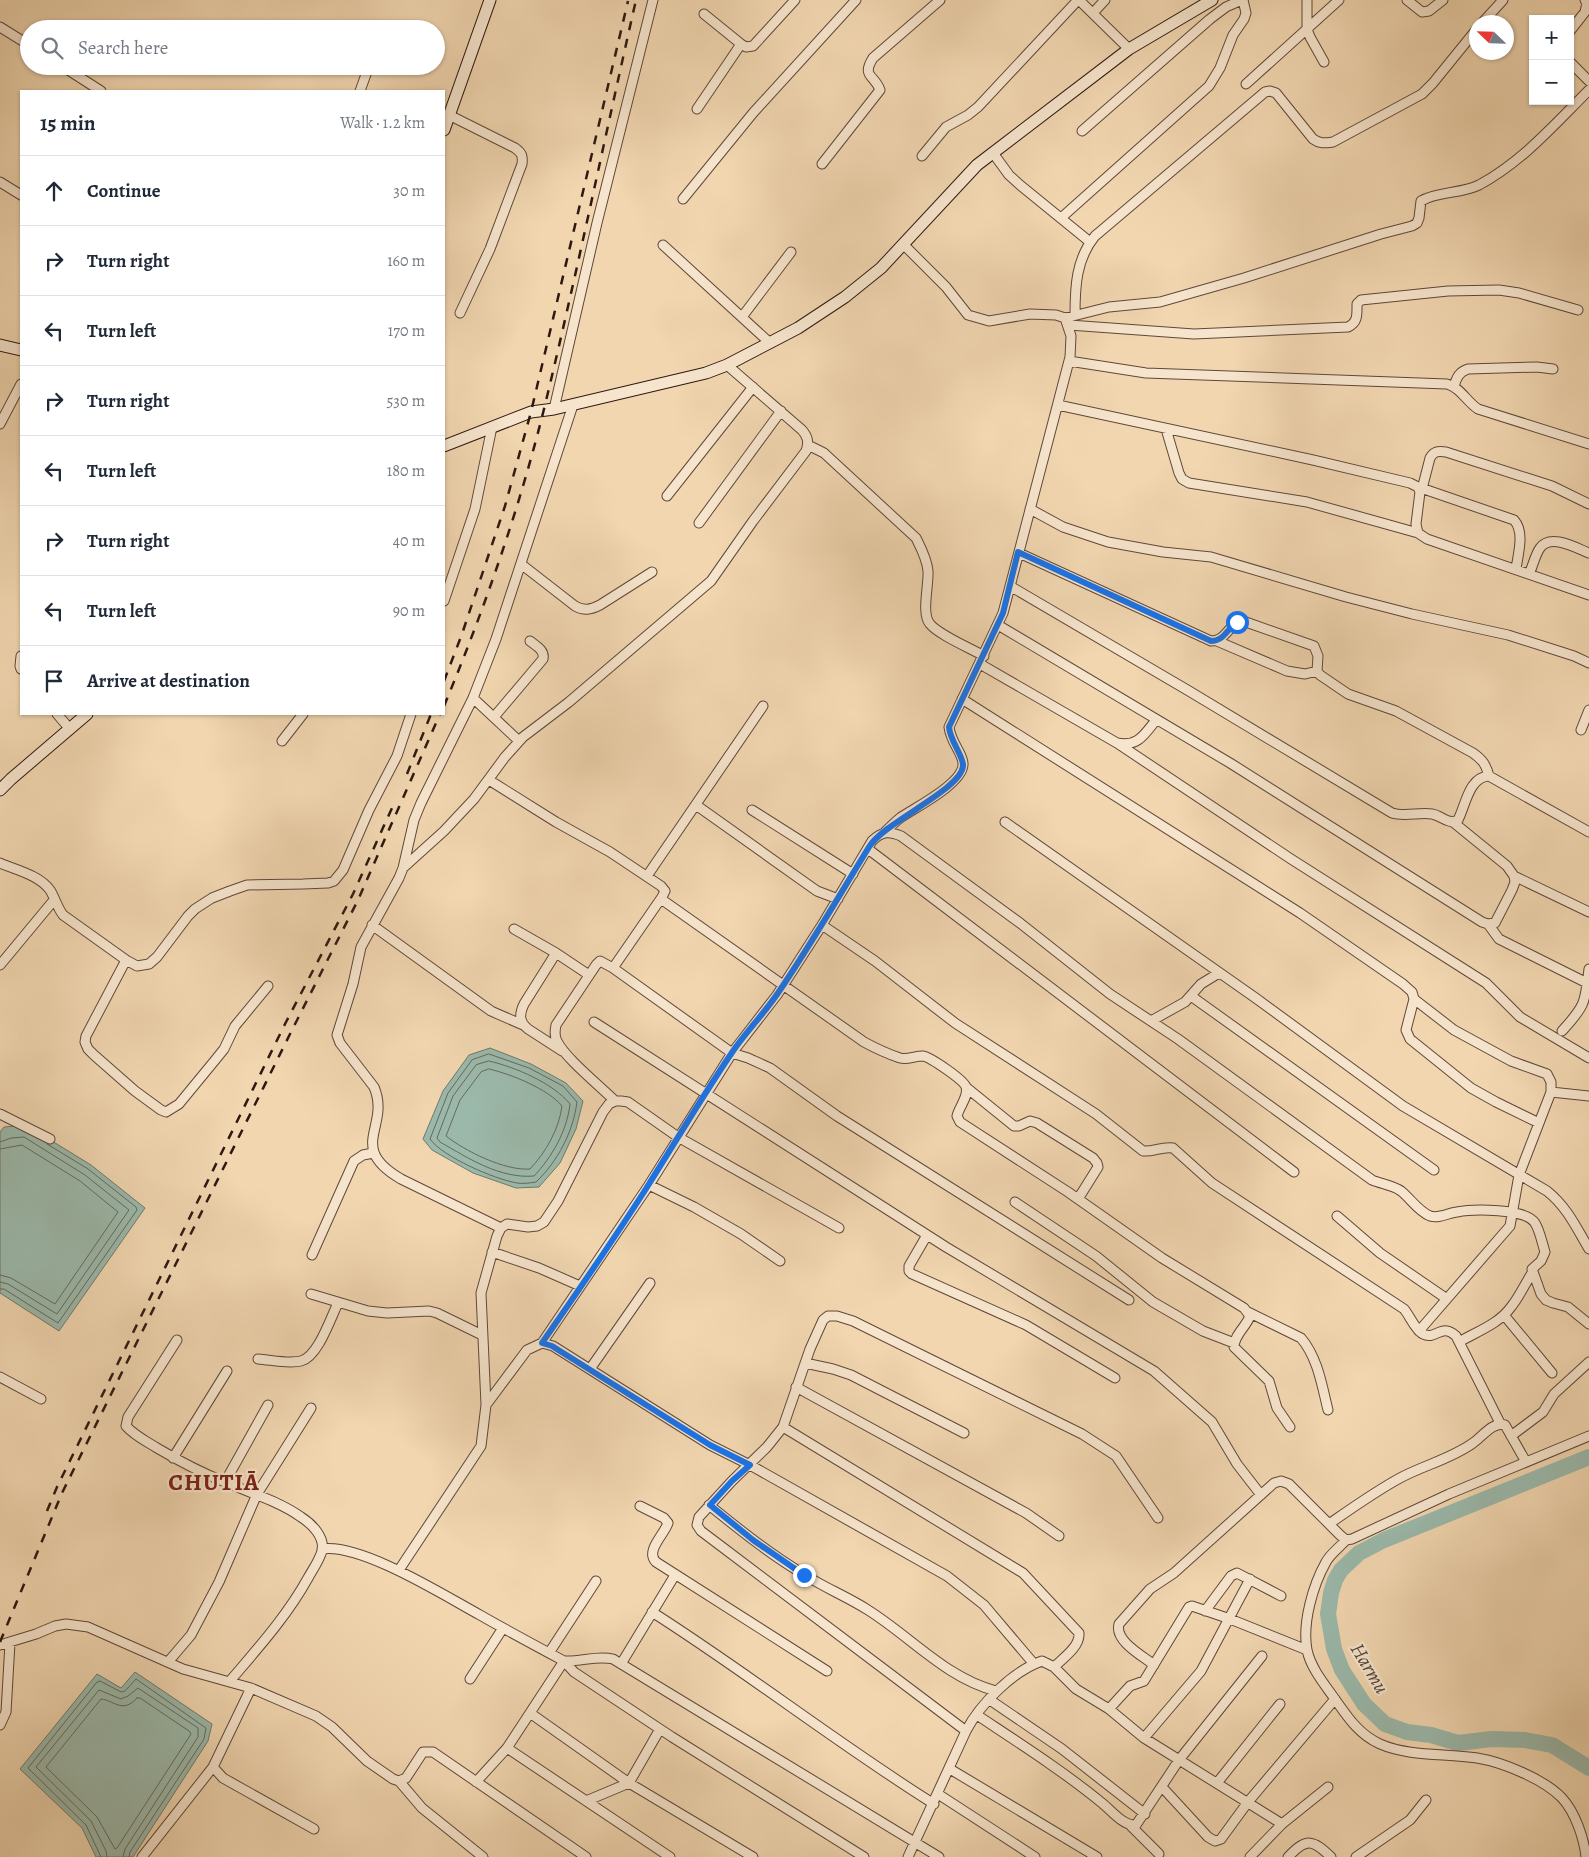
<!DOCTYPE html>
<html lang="en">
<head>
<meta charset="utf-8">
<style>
  :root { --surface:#fff; --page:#f6f6f7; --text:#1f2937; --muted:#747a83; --line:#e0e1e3 }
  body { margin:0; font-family:Alegreya,serif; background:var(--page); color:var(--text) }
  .controls { position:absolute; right:15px; top:15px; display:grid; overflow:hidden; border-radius:0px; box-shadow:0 1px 4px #0004 }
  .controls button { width:45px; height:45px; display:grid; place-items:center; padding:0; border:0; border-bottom:1px solid var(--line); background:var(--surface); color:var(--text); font:25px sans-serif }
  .compass { position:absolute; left:1469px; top:15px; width:45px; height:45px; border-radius:50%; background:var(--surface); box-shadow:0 1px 4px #0004; rotate:293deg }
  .stop { position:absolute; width:15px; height:15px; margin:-11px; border:4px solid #1a73e8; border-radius:50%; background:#fff }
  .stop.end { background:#1a73e8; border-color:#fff; box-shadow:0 1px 5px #0008 }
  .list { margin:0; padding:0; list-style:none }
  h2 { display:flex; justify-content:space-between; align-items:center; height:65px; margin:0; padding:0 20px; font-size:21px }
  h2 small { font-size:16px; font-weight:400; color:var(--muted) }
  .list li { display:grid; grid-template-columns:32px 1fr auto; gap:15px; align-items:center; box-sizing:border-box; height:70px; padding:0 20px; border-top:1px solid var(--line) }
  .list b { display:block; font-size:19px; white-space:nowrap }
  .list em { font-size:16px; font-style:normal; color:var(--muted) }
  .icon { flex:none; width:28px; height:28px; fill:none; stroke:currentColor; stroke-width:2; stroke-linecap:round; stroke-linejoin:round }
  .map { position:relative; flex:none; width:1589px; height:1857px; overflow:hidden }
  .search { position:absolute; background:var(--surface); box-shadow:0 1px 4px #0004; left:20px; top:20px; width:425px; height:55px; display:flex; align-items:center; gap:12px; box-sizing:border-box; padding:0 18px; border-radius:28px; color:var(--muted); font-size:19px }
  .panel { position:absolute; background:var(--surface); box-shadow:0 1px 4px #0004; left:20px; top:90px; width:425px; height:625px; border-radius:0px }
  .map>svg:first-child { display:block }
  .water { fill:#9bb9ab; stroke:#6f796d }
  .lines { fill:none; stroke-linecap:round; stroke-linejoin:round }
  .shore { stroke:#64695e; stroke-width:1 }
  .river { stroke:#9bb9ab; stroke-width:16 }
  .street-casing { stroke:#5f4839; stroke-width:11 }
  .secondary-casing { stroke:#2e1911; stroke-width:13 }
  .street { stroke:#f6e4cc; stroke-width:9 }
  .secondary { stroke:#f6e4cc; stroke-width:11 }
  .rail { stroke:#2e1911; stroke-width:2.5; stroke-dasharray:9 9; stroke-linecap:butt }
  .route { stroke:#1a73e8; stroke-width:6 }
  .labels { text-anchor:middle; stroke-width:4.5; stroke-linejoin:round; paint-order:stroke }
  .water-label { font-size:20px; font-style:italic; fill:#4f493f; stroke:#f6e4cc }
  .district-label { font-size:24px; font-weight:bold; letter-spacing:1px; fill:#7a1f14; stroke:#f6e4cc }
</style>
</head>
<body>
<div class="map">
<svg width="1589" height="1857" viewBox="0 0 1589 1857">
  <rect width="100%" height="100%" fill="#f1d6b0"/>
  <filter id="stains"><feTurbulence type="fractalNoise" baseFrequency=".004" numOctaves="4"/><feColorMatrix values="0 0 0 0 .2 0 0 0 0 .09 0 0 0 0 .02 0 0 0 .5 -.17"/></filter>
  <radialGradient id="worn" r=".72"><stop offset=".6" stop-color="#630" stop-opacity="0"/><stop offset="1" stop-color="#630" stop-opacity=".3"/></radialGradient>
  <path class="water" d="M490,1048L531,1064L566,1083L583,1101L576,1129L560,1163L539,1187L516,1188L473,1173L432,1150L423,1139L443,1091L469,1055Z
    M26,1125L91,1165L145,1208L59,1331L0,1293V1132L4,1127Z
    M135,1672L212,1724L208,1741L133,1857H96L82,1828L20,1769L97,1674L121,1688Z"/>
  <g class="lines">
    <path class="shore" d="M489,1054L529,1068L563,1086L577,1102C573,1132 558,1161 536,1182C530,1183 523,1184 517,1183C494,1179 443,1157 430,1139L448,1093L472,1060Z
      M489,1061C515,1067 553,1083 570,1104C567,1131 552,1157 534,1176C500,1179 468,1158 440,1142L437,1138L453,1096L476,1065Z
      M489,1069C511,1074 548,1089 562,1106C559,1129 546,1152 530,1169C505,1171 465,1151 446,1136L460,1100L481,1072Z
      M0,1142L11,1138L24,1137L85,1175L129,1210L57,1314L8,1284L0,1282
      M0,1149L22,1145L80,1181L118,1212L55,1304L11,1278L0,1275
      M0,1289H4L58,1323L137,1210L136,1207L88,1169L47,1144
      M137,1698H140L189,1731L191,1734L117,1848L115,1849L97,1817L46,1767L101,1699C116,1701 122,1714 137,1698Z
      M101,1857L86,1825L28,1768L97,1682L100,1681L121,1692L125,1691L136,1679L206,1728L204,1739L130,1852L129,1857
      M107,1857L106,1851L91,1821L36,1767L99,1690L121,1699L128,1696L138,1688L198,1728V1737L125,1849L123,1857"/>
    <path class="river" d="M1589,1457L1384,1540L1359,1553L1341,1570L1335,1580L1331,1593L1328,1614L1334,1649L1342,1670L1364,1704L1385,1724L1407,1732L1431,1735L1458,1743L1492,1739L1525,1740L1552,1745L1589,1768"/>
    <g class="street-casing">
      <path id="street" d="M1079,0L1129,49
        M1307,0V29L1310,37L1324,62
        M1407,0L1422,12L1429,11L1443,0
        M1093,13L1105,0
        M704,14L741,44L746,47L753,46L795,0
        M1483,22L1503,0
        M0,27L29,45
        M307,27L311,29
        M1570,31L1585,12L1587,3L1585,0
        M1570,62L1589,81
        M62,66L101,91
        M1246,84L1339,0
        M360,91L369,66
        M697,109L741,44
        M449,115L515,148C522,153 523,156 522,164L490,249L460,313
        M1082,131L1210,19L1226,7L1242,0
        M993,153L1009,175L1020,185L1090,242
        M922,156L946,127L968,115L978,107L1078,0
        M822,164L880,90C875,75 861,77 873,58L940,0
        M0,182L21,195
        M683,199L753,113L856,0
        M1061,218L1209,86L1220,68L1233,35L1244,19L1246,13L1243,0
        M663,245L770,343
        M1075,315C1075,287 1076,259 1095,236L1265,92L1270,91L1276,93L1313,139C1320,144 1325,143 1333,142L1422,94L1433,83L1476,30
        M742,317L791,252
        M1065,318L1109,307L1160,302L1244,278L1381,234L1412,226L1417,223L1419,218L1421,201C1438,191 1461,194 1479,185C1522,162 1555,124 1589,90
        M1069,325L1194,334L1348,327C1358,322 1357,315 1357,304L1361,300L1448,291L1499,290L1519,293L1578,310
        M1069,361L1146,373L1447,384C1461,388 1466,401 1478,409L1589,444
        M1454,386C1457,377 1459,372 1468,369L1537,367L1553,369
        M1058,405L1313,460L1410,483L1418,487L1420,492L1416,524L1418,533L1427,539L1589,595
        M554,409L597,223L653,0
        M0,424L21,384
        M1166,429L1179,473L1182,479L1189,483L1307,502L1418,533
        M808,445L824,453L916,538C921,548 927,559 928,571C929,585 921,614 930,624C939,635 970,648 984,656
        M1418,487L1514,520C1525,532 1518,554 1516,569
        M1422,489L1430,458C1434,451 1438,451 1446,452L1552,486L1589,504
        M667,496L753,387
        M1030,509L1063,527L1108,542L1163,552L1211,557L1346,597L1412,614L1508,635L1574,656L1589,663
        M699,523L781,411
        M1019,553L1211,641C1227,641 1228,623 1243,621L1314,646L1318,656L1317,671L1320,675L1348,694L1396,711L1473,753C1483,760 1486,765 1489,776
        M521,564L575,606C584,611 590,610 600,605L652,572
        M1529,574C1533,566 1535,555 1540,548C1551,533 1576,548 1589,553
        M1010,586L1189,691L1392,813C1405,817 1419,812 1432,814C1443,816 1447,825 1458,820C1466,804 1469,777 1489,776L1589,832
        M444,601L475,509L492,427
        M998,625L1230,763L1482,922L1488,924L1495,923L1512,890L1515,882L1514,876L1507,866L1453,822
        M1217,641L1287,671L1305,674L1317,671
        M21,656L20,666L21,669
        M980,664L1117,743C1138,747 1144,735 1156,720
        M473,698L519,741
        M962,699L1300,913L1403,984L1412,992L1414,999L1406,1030L1410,1039L1471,1088L1496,1102L1539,1123
        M57,714L69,728
        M494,717L543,659C545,650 536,646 530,641
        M1581,730L1589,710
        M282,741L303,714
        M1117,743L1291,859L1486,983L1520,1017L1589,1058
        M489,780L556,822L610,852L661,886L665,891L662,897L613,968
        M696,805L817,891L838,899
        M752,810L853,874
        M1005,822L1257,999L1403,1106L1547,1191C1567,1207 1576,1227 1589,1249
        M885,832C890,827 895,822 900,818C914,808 965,783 963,763C962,752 951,743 949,727L1003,613L1070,357L1071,336L1065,318L1056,315L1030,314L989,321L968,315L946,287L903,244
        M868,849L1294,1172
        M0,863C16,870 39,875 50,890C55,898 57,907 63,915L126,960L137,966L149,964L157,957L188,916L195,909L212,898L230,891L247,885L303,884L328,883L334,881L343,870L369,810L397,756L411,714
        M403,868L444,831L474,799L505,757L523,737L569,702L711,581L753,521L806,451C809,442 808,437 802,430L727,365
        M647,876L763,706
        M1514,876L1589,912
        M661,899L864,1042C875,1048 888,1054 900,1058C908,1060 914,1056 923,1056C930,1057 964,1080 966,1087C969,1096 959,1107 957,1116L960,1122L1068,1192L1162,1258L1244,1308L1250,1316C1246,1327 1234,1335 1234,1347L1269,1381L1277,1408L1290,1427
        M1488,924L1499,939L1587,983
        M372,925L491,1011L523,1025
        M822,925L875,961L955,1023L1096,1114L1143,1151C1154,1152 1162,1146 1173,1148L1212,1183L1404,1309C1410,1316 1415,1330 1423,1334C1436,1341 1441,1322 1456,1336L1500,1423
        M514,929L556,953L589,975
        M556,953L524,1004C519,1014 519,1022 528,1029L562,1051
        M126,960L86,1036L85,1042L88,1049L94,1055L135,1091L161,1110L166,1112L179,1104L216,1059L224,1049L235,1026L268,986
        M0,965L54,900
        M1191,996L1434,1170
        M1414,999L1454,1030L1511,1061L1547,1074L1551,1082V1092L1519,1175L1510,1226L1419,1331
        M1151,1021L1185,1002L1201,984L1219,973
        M594,1022L946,1247L1154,1371L1212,1422L1237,1464L1261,1495
        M1562,1031C1586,1005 1585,1002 1589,969
        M967,1088L1014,1126H1019L1030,1121L1037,1123L1093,1158L1097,1163L1098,1167L1078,1199
        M1551,1092L1589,1096
        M615,1101C600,1086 565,1058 557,1041C554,1036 555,1030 556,1025L596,965L600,961L613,968L732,1053L748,1058L770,1068L837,1116L1129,1300
        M0,1114L50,1139
        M649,1185L694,1207L741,1234L780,1261
        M1015,1202L1096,1256L1153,1302L1203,1331L1234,1343
        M1337,1216L1380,1253L1447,1299
        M501,1228L401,1179C346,1147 391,1127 374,1087L340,1043L337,1035L353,984L361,947L399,878L403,868L414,820L421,803L473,698L496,639L573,405
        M927,1235L909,1266V1271L912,1274L1026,1325L1115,1378
        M492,1252L539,1268L580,1286
        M312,1255L354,1161L363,1155L373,1153
        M311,1294L368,1311L387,1313L429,1311L437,1313L482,1335
        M1248,1312L1301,1338C1318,1358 1322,1386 1328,1410
        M1504,1315L1552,1373
        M177,1340L128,1417L126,1426C135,1436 146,1441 157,1448C179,1461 202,1473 225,1482C250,1493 279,1501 301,1517C312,1524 325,1537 322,1551C319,1561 313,1569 308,1578C287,1616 258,1648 230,1681
        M1459,1342C1476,1332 1499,1324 1511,1307C1519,1297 1525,1284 1532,1273
        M542,1343L649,1185L732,1053L777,995L822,925L872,841C882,831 889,831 901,836L1020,923L1110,994L1178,1039L1372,1180C1381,1184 1393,1185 1401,1191C1411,1199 1418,1211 1430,1216C1439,1219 1448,1213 1457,1212C1472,1209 1526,1208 1535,1223C1540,1231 1542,1243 1545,1252L1541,1261L1532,1269L1541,1294L1546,1300L1553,1303L1568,1307L1589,1324
        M258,1359C272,1360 288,1364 301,1361C318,1357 331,1317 338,1303
        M805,1363L833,1369L851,1375L964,1433
        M590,1369L650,1283
        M0,1377L41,1399
        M796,1387L1026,1513L1059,1536
        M486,1405L527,1350L542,1343L553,1346L710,1445L750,1465L947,1576L984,1605L1034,1664
        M783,1427L1023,1573L1079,1633C1080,1647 1063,1658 1054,1667L1042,1661C1013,1671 980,1704 966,1731L908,1857
        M1511,1436L1543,1412L1554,1394L1589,1362
        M173,1458L227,1371
        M225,1482L268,1405
        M709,1505C740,1530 771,1555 805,1575C825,1588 848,1597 868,1610C911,1637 946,1678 996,1691
        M640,1506L664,1518L668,1523C664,1535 645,1551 656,1562L827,1671
        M1329,1524C1352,1508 1376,1491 1400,1478C1424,1465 1451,1459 1473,1443C1482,1437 1493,1421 1505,1425L1526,1462
        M1346,1540C1340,1547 1330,1554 1326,1562C1313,1585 1302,1623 1307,1650C1311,1669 1326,1686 1337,1702C1349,1719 1360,1735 1380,1744C1410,1757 1445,1753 1477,1758C1502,1762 1544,1779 1562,1798C1575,1812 1584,1838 1586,1857
        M322,1549C361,1543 445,1596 480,1615C508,1631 536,1646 564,1661C581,1662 597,1655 613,1659L939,1857
        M399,1570L481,1446L486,1405L481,1293L497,1236L501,1228L507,1224L528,1227L537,1226L544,1222L558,1201L603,1112L609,1104L615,1101H621L628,1102L678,1137L839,1228
        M1205,1611L1231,1576L1237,1573L1281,1596
        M652,1612C748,1673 838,1744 934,1804
        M0,1645L36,1634L55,1626L66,1624L88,1627L183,1669L251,1688L316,1716L332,1727L367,1761L393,1779L399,1781L406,1778L423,1752H433L586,1857
        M549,1653L596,1581
        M168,1662L191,1635L219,1582L257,1494L311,1408
        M621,1664L675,1575
        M1154,1665C1143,1656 1114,1641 1119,1624L1150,1589L1174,1573L1274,1483L1281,1481L1289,1484L1340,1535L1346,1540L1352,1539L1449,1494L1589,1436
        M1054,1667L1076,1689L1109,1709L1144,1738L1282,1824
        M470,1679L503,1628
        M251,1688L213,1767L223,1778L314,1829
        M990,1700L1062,1749L1145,1814
        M1109,1709L1130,1686L1144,1681L1189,1607L1192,1606L1230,1619L1307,1650
        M530,1713L629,1783L753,1857
        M977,1715C1019,1743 1063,1771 1102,1803C1112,1811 1123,1826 1136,1825L1179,1760L1262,1656
        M0,1725L6,1712L10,1643
        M966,1731L701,1531L697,1525L699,1517L732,1481L767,1447L783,1427L810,1349L823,1320L828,1316H837L853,1321L1082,1434L1116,1456L1158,1518
        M1144,1738L1201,1671L1250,1579
        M507,1748L564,1661L574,1672L672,1737L864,1857
        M950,1769L1097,1857
        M399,1781L422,1808L483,1857
        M476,1782L507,1748L670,1857
        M1217,1783L1280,1704
        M1162,1787L1208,1837L1215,1841L1221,1839L1248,1802L1335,1699
        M938,1794L1035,1857
        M586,1801L629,1783L660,1729
        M1131,1826L1159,1854
        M142,1857L213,1767
        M1250,1857L1282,1824L1328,1787
        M1288,1857C1307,1837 1313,1840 1331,1857
        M1356,1857L1410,1820L1426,1800"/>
    </g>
    <g class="secondary-casing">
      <path id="secondary" d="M444,130L490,0
        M0,345L21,350
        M444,446L531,412L554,409L706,373L727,365L798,328L845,297L881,268L977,165L1129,49L1212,0
        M0,790L11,779L87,714"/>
    </g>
    <use href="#street" class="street"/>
    <use href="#secondary" class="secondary"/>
    <path class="rail" d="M444,681L462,634L505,506L531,412L628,1
      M444,706C484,610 519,510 544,409C577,273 605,136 636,0
      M407,774L431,714
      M47,1511L57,1487L285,1024L353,894L392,808
      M0,1642L62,1493L292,1030L358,900L440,714"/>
  </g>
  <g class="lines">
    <path class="route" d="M804,1575L753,1540L710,1505L732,1481L750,1465L710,1445L552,1346L542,1343C578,1291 615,1238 649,1184C676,1141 702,1097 731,1054C745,1033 763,1015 778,993C810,946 839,896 869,847C884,822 961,790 963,766C964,757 950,741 949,727L1003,613L1018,552L1211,641C1224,641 1227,629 1237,622"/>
  </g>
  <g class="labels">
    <g class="water-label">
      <text transform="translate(1370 1668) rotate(59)" y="7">Harmu</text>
    </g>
    <g class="district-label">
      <text x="214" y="1490">CHUTIĀ</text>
    </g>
  </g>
  <rect width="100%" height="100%" filter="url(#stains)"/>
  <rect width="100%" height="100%" fill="url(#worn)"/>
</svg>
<div class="controls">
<button>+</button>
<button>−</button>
</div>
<svg class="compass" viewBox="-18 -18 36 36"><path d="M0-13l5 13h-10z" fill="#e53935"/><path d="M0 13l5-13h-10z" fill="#747a83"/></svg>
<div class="stop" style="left:1237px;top:622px"></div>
<div class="stop end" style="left:804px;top:1575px"></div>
<div class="search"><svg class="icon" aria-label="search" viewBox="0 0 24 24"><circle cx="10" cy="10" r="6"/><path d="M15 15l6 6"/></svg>Search here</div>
<section class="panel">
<h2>15 min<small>Walk · 1.2 km</small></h2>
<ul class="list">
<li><svg class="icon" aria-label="ahead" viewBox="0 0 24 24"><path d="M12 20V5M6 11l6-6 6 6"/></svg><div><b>Continue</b></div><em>30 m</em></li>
<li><svg class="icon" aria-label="right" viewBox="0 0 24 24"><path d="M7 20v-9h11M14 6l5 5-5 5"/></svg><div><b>Turn right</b></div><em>160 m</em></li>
<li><svg class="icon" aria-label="left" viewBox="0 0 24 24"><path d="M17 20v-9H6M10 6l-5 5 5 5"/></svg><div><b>Turn left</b></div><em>170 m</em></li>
<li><svg class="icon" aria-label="right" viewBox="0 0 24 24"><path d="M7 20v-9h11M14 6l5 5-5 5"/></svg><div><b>Turn right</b></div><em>530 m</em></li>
<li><svg class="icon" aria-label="left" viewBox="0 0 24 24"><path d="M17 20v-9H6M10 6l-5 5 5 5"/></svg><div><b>Turn left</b></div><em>180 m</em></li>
<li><svg class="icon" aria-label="right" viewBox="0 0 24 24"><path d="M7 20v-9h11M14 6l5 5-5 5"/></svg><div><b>Turn right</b></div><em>40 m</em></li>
<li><svg class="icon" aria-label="left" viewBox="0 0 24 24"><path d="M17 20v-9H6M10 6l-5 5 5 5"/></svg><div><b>Turn left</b></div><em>90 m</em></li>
<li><svg class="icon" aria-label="arrive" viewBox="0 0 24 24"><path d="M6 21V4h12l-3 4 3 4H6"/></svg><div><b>Arrive at destination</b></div></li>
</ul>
</section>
</div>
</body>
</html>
